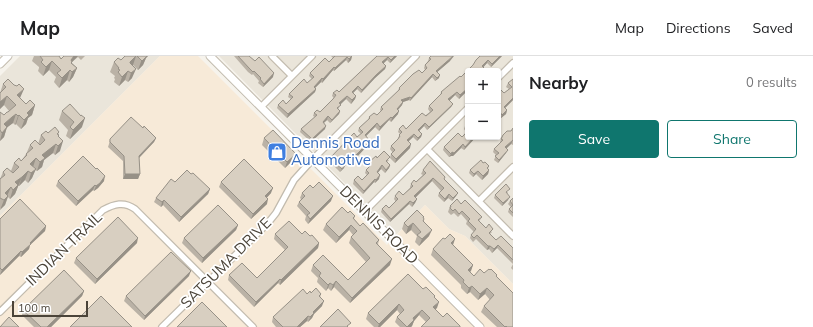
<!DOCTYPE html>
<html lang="en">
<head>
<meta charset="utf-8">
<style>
  :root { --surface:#fff; --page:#f6f6f6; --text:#202124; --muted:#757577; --line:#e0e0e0; --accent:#0f766e }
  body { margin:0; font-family:Mulish,sans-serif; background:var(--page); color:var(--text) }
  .controls { position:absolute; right:12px; top:12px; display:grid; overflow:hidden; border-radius:4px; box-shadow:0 1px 3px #0004 }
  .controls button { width:36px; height:36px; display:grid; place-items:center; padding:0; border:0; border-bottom:1px solid var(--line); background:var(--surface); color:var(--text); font:20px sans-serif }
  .scale { position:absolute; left:12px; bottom:10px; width:76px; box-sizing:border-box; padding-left:4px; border:2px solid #4b4439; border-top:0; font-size:11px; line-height:14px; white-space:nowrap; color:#4b4439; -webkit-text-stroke:3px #fff; paint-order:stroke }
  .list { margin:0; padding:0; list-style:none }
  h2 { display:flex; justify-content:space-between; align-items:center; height:52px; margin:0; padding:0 16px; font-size:17px }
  h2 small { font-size:13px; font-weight:400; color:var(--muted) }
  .actions { display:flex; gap:8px; padding:12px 16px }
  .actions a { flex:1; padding:9px 0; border:1px solid var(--accent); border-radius:4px; text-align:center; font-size:14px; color:var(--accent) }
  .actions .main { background:var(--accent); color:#fff }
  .map { position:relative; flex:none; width:513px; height:271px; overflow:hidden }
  header { display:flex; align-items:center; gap:24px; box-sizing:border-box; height:56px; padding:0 20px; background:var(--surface); border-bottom:1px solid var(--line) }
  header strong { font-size:19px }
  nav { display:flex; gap:22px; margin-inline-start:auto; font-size:14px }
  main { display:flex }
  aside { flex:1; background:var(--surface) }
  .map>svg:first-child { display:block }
  .residential { fill:#eae5da; fill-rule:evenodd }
  .commercial { fill:#f7ead8 }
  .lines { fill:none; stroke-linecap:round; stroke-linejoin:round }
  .minor-casing { stroke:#c2bbae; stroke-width:8 }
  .tertiary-casing { stroke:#c2bbae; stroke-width:9 }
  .minor { stroke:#fff; stroke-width:5.5 }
  .tertiary { stroke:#fff; stroke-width:7 }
  .wall { fill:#bab2a6 }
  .shaded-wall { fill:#979187 }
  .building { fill:#d8cfc1; stroke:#979187 }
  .labels { text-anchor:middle; stroke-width:3.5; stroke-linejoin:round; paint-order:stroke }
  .shop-label { font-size:15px; fill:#366cbe; stroke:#fff; text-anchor:start }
  .street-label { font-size:15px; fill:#4b4439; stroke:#fff }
</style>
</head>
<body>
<header>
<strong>Map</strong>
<nav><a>Map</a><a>Directions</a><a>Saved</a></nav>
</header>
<main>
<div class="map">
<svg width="513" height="271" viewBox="0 0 513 271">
  <rect width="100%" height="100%" fill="#f6f3ec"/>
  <path class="residential" d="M20,0H160L0,160V20Z
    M219,0H513V228L465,180L449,173L425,149L396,179ZM468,15H498V81H468Z"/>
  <path class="commercial" d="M160,0H198L387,189L425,149L449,173L465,180L513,228V271H0V160Z"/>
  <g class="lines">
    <g class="minor-casing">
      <path id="minor" d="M272,0L292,20
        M498,22L513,7
        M261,51L312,0
        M427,93L513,180
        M479,145L513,111
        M365,155L468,52
        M0,256L103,154C114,148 124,145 135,153L253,271
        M162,271L268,167L276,157L294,124L313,103L416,0"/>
    </g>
    <g class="tertiary-casing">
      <path id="tertiary" d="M210,0L480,271
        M0,8L8,0"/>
    </g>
    <use href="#minor" class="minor"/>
    <use href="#tertiary" class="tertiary"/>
  </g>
  <path class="wall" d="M34,0H59L61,3L64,0H85L81,4L78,1L72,6V7L77,12L73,21L69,26L67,24L59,32L54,26L56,21L49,14L43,20L38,15L39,12V11L32,5Z
    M125,0H148L146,2L143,9L138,14L133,9H132V22L128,26L125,24L119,30L114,26L115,23L114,22L115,20L110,16L114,6L121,4Z
    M234,0H249L273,21L263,31L258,27L259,25L253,18L252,19L248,16Z
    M331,0H352L351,4L348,7L346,4L334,15L333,14L322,27L321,26L315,32L316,33L315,36L287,62L277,52L278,49L286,48L291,43L288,41L289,38L307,27L312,23L309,20L310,17L329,6L333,2Z
    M377,0H397L390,7L387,4L383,7L386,10L385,13L375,22L361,37L357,33L353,37L356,40L355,43L351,48L346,43L340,48L339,52L338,53L340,55L339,58L330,67L327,64L324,67L325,73L311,86L300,76L301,73L315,61L313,60L314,57L320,56L334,42L332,40L333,37L339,36Z
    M480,0H502L491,11L487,7L483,11L484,12L483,15H468V34L459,43L455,39L449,45L453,48L451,51L427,74L424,70L419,75L422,78L421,81L417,85L413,81L408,85L410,92L395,107L390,102L391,98L393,97L390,93L391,90L398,83V82L400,78L398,76L399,73H406L430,56L428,53L429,50L440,40L441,36L461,21L473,9Z
    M429,2L450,5L437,16L439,22L435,25L432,21L410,45L409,44L403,46L402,49L398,54V58L391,66L389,64L379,75L375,71L366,80L369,88L355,103L353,101L349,104L347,102L343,106L344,112L340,116L329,105L330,102L361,78L358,75L359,72L368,64L369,61L377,59L381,55L380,54L381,51L398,35L399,32L422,17L425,14L424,12L425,9L428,5Z
    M513,23V44L505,52L507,54L506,58L501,62L498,59L504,37L509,33L506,31L508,27Z
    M3,28L26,48L35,49L32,59L28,62L26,68L21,73L16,68L15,69L13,67L7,71L4,81L0,85V56L4,59L9,55L4,49L0,53V37Z
    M62,55L82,71L70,83L66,80L68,74L59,64Z
    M468,67V81H476L464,94L461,92L453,100H451L449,101L443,94L444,91L462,81L466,76L464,73L465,70Z
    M143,72L156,82L154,86L139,102L140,118L138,123H123V105L108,91L109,88L110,83Z
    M513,72V89L511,88L506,92V97L498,107L494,104L496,99L493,96L494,93L501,87L500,86L503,79L511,75Z
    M59,76L58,79H59L58,81L60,95L55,99L53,97L44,104L42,111L37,115L35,114L32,122L28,127L25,124L19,130H18L15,138L10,143L8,141L5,149L0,153V123L3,116L11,115L14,107L21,105L24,101L26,98L27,96L30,89L38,88L41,79L48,77Z
    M264,82L293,104L285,112L262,89Z
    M377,102L389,104L387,106L390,109L389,112L385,117L381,113L378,116L379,123L375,127L374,126L363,138L353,128L354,124H362L367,119L365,117L366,114L369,111L368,109L369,106Z
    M483,107L489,110L488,113L489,114L488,118L482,124L476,118L473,121L469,117L470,114Z
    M423,114L445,121L444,123L458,137L456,140L452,145L448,142L444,146L438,140L439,137L441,135L432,125L415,142L417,143L415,147L412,151L409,148L390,166L381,156L382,153L389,152L396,146L394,143L395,140L403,139L410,132V131L411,128L416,126L423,119L421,118Z
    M191,118L210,133L208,138L179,166L163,149L161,151L154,146L156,142L175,126Z
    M58,125H104L98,132L94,135L93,134L76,150L56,130Z
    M221,126L271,137L267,141V148L251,163L219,131Z
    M313,132L331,145L308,168L305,164L306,160L297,150L299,146L301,143L300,142L302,137Z
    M508,136L507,138L508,144L502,150L494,142L495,139Z
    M513,142V161L508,156L509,153L511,151L508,148L510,145Z
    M461,148L482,161L480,164L479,165L486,172L492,176L490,178L496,184L513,192V214L511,212L513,208L497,192L492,197L489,193L487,194L476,183L473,186L470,182L471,179L474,176L466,168L467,165L461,158L458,161L454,157L451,159L448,156L450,150Z
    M348,157L355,160L354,163L360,170L379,184L378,188L390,209L350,247L334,231L331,235L328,232L326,235L317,226L318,222L311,215L313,209L348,224L366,206L349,187L351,181L353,179L349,174L336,187L323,174L326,168Z
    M423,162L424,163V165L429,180L419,190L415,186L417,180L411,174L406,178L402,173L404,167Z
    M0,163L46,170L45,175L30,189L29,193L21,201L19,200L0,219Z
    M238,169L236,174L202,207L182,187L184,182Z
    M275,178H302L310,180L319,187L318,192L280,229L278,227L254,251L228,224L229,219L257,222L285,194L274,183Z
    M137,187L95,228L74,207L76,202Z
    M453,189L473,209L470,216L474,220L484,217L490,214L497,219L496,221L513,271H497L481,256L484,250L490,244L485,238L478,244L470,236L467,238L461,232V229L431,199L433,193Z
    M189,220L144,264L124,245L126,240Z
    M423,233L434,241L437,252L435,253L443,261L426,266L419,259L414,265L412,270L411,271H400L395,266L397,261L400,258L397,254L380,271H374L366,263L368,257Z
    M84,235L82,240L51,271H34L22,259L23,254Z
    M311,237L321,238L320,242L322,250L314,258L312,262L308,266L307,265L300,271H276L272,266L273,261L307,238Z"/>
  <path class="shaded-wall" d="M73,0H78L72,6L69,15L71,4Z
    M136,0L133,9L127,15L130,6Z
    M143,0H148L146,2L143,9L138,14Z
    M352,0L351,4L348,7L349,3Z
    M395,0H397L390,7L391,4Z
    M453,0H454L450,5L435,18L436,15Z
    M500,0H502L491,11L492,8Z
    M347,1L346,4L334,15L335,12Z
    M388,1L387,4L381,10L382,6Z
    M488,4L487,7L481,14L482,10Z
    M52,5L49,14L43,20L46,11Z
    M386,10L385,13L375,22L361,37L362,34L376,19Z
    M334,11L333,14L322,27L323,23Z
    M77,12L73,21L69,26L72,16Z
    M136,13L132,22L128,26L131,17Z
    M70,14L67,24L59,32L62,22Z
    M128,15L125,24L119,30L122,21Z
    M274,17L273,21L263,31L264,28Z
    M433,18L432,21L410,45L411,42Z
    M440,19L439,22L435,25L437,22Z
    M322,22L321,26L313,34L314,31Z
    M358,30L357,33L351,39L352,36Z
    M468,32V34L459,43L460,39Z
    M24,33L20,42L14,48L17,39Z
    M316,33L315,36L287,62L288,58Z
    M457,36L455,39L447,47L448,43Z
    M7,40L4,49L0,53V46Z
    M347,40L346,43L338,51L339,47Z
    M356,40L355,43L351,48L352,44Z
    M410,41L409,44L403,46L402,49L396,56L401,44Z
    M513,42V44L503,54L504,51Z
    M453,48L451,51L427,74L429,71Z
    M35,49L32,59L28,62L26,68L21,73L27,57Z
    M507,54L506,58L501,62L502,59Z
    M340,55L339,58L330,67L332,64Z
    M399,55L398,58L391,66L392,62Z
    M16,58L13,67L9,70L2,76L4,68L12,61Z
    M19,59L16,68L15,69L18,60Z
    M328,60L327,64L321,69L323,66Z
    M391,61L389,64L379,75L380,71Z
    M85,62L82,71L70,83L73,74Z
    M377,67L375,71L363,83L365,79Z
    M425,67L424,70L417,77L418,74Z
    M326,70L325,73L311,86L312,83Z
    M7,71L4,81L0,85L2,77Z
    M414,78L413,81L406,88L407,84Z
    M422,78L421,81L417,85L418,82Z
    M59,79L53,97L44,104L42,111L37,115L42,99Z
    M474,81H476L464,94L465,91Z
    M156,82L154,86L137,104L139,100Z
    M513,84L511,88L504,95L505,91Z
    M63,85L60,95L55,99L58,90Z
    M370,85L369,88L355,103L356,99Z
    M411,88L410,92L395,107L396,103Z
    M463,88L461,92L453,100H451L449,101L451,98L452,96Z
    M508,94L506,97L498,107L499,104Z
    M354,97L353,101L349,104L350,101Z
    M296,98L293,104L285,112L287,106Z
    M348,98L347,102L341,108L342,104Z
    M36,102L33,111L28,116L25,124L19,130L22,121L30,108Z
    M346,108L344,112L340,116L342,113Z
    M382,109L381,113L376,119L377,116Z
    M390,109L389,112L385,117L386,114Z
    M36,113L32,122L28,127L31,117Z
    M489,114L488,118L482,124L483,120Z
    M478,115L476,118L473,121L474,118Z
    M125,118H140L138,123H123Z
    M380,119L379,123L375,127L376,124Z
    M105,120L104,125L98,132L94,135L96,130Z
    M22,121L15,138L10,143L15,126Z
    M433,122L432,125L413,144L414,140Z
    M375,123L374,126L363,138L364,135Z
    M95,129L93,134L76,150L78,145Z
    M11,131L7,140L5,137Z
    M273,132L271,137L264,145L265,140Z
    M210,133L208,138L179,166L181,161Z
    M458,137L456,140L452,145L453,142Z
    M449,138L448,142L444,146L445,143Z
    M8,140L5,149L0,154L4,144Z
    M333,140L331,145L308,168L310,163Z
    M510,141L508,144L502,150L503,147Z
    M268,143L267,148L251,163L253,158Z
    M417,143L415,147L412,151L413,147Z
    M164,144L163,149L161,151L162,146Z
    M410,145L409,148L390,166L391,163Z
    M413,167L411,174L406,178L408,171Z
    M238,169L236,174L202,207L203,202Z
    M351,169L349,174L336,187L339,181Z
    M46,170L45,175L30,189L29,193L21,201L22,196L30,187Z
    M432,174L429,180L419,190L422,183Z
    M138,182L137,187L95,228L97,223Z
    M455,183L453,189L451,187Z
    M319,187L318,192L280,229L281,224Z
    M498,189L497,192L492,197L494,193Z
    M488,190H490L489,193L487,194Z
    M21,195L19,200L0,219L2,214Z
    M392,203L390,209L350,247L352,242Z
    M473,209L471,215L466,220L468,214Z
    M191,215L189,220L144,264L145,260Z
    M280,223L278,227L254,251L256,246Z
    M336,225L334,231L331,235L333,229Z
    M330,227L328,232L326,235L328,229Z
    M472,230L470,236L467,238L469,232Z
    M487,232L485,238L478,244L480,238Z
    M84,235L82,240L51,271H47Z
    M324,245L322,250L314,258L312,262L308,266L313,256Z
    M439,246L437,252L431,257L433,251Z
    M399,248L397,254L380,271H378L379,268Z
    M422,254L419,259L414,265L412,270L411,271H407L413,262Z
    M308,260L307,265L300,271H297Z"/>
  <path class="building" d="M40,0H59L61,3L64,0H74L71,4L72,6L71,7L77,12L72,16L70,14L62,22L57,17L61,14L52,5L46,11L41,6L43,4Z
    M125,0H136L130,6V7L136,13L131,17L128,15L122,21L118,16L120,14L118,13L119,12L114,6L118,2L121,4Z
    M137,0H147L142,5Z
    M238,0H249L255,5L259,1L274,17L264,28L260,23L261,22L254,15L253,16L249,12Z
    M335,0H352L349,3L347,1L335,12L334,11L323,23L322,22L314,31L316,33L288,58L278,49L283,44L286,48L293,41L289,38L304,23L307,27L314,21L310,17L325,2L329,6Z
    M377,0H395L391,4L388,1L382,6L386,10L376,19L362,34L358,30L352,36L356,40L352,44L347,40L339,47L341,49L337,52L340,55L332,64L328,60L323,66L326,70L312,83L301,73L317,59L314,57L317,54L320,56L333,43L336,39L333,37L337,34L339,36L340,35Z
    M431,0H453L436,15L440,19L437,22L433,18L411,42L410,41L401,44L403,46L397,53L399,55L392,62L391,61L380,71L377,67L365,79L370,85L356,99L354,97L350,101L348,98L342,104L346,108L342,113L330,102L354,77L357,81L363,76L359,72L370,62L369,61L374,57L377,59L383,53L381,51L400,33L399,32L413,18L419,14L422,17L427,12L425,9L431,3L429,2Z
    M480,0H500L492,8L488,4L482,10L484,12L481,15H468V32L460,39L457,36L448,43L453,48L429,71L425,67L418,74L422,78L418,82L414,78L407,84L411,88L396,103L391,98L395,94L391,90L398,83L400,80L399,79L402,76L399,73L403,69L406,73L422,57L426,60L433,54L429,50L442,37L441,36L460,20L461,21L473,9L476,4Z
    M8,23L14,29L17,30L19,28L24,33L17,39L26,48L30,44L35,49L27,57L29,59L24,64L19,59L18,60L16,58L12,61L4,68L7,71L2,77L0,74V56L4,59L7,56H8L16,49L7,40L0,46V37L6,31L3,28Z
    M513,23V42L504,51L507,54L502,59L500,56L498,57V37L501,34L504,37L512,31L508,27Z
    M70,48L81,60V59L85,62L73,74L70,71L74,66L62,55Z
    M131,61L143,72L144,70L156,82L139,100L140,118H125L124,100L110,86V83Z
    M468,67V73L465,70Z
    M55,71L59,76L57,78L59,79L58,80L63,85L58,90L56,88L42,99L45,102L40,106L36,102L30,108L36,113L31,117L28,115L22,121L15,126L18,129L13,134L11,131L5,137L8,140L4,144L0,142V123L5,119L3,116L7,112L13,117L19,111L14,107L19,102L21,105L27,99L26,98L33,92L30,89L35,84L40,89L45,84L41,79L46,75L48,77Z
    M513,72V85V84L505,91L508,94L499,104L495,100L499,97L494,93L503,84L501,83L503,79L507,75H511Z
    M273,74L296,98L287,106L264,82Z
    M468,75V81H474L465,91L463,88L454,97L452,96L451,98L444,91L458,77L462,81Z
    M384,95L390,101L386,105L390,109L386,114L382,109L377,116L380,119L376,124L375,123L364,135L354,124L358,120L362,124L369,117L366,114L372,108L369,106L376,100L377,102Z
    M83,100L96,113L97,112L105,120L100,127L96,130L95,129L78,145L58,125Z
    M244,103L273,132L265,140L268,143L253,158L221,126Z
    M481,104L483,107L485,106L489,110L487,112L489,114L483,120L478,115L474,118L470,114Z
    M430,105L445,121L444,123L458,137L453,142L449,138L445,143L439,137L444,132L433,122L414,140L417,143L413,147L410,145L391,163L382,153L386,149L389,152L398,143L395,140L399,135L403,139L413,130L411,128L414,124L416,126L426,117L423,114Z
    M187,114L191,118L193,117L210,133L181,161L164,144L162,146L156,142L171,123L175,126Z
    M319,126L333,140L310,163L307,159L310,157L299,146L305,140L302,137L310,129L313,132Z
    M506,128L510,133L506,136L510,141L503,147L495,139Z
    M513,142V157L509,153L513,149L510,145Z
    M20,143L46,170L30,187L31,188L22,196L21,195L2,214L0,212V163Z
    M457,143L461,148L465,144L482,161L478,164L486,172L489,168L493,173L489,177L496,184L501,180L513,192V204L498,189L494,193L490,190H488L477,179L474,182L471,179L476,173L468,165L470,163L462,155L459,158L455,153L453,155L450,152L451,150H450Z
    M218,149L238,169L203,202L184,182Z
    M342,151L348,157L350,155L355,160L353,162L360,170L363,167L379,184L376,187L392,203L352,242L336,225L333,229L330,227L328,229L319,220L321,217L313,209L323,199L348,224L370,202L351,181L357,175L351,169L339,181L326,168Z
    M417,154L424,161H423L424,163L423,165L432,174L422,183L417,179L421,176L413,167L408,171L404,167Z
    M118,161L138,182L97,223L76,202Z
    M289,165L302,178L305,175L310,180L312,179L319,187L281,224L280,223L256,246L229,219L242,207L257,222L288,191L275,178Z
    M450,178L455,183L451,187L473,209L468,214L474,220L480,213L484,217L489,213L490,214L491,213L497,219L496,220L513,237V271H507L506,270L505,271L484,250L494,239L487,232L480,238L472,230L469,232L463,226L464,224L433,193L443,182L445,183Z
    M171,196L191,215L145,260L126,240Z
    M64,214L84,235L47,271H41L23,254Z
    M408,218L423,233L426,231L435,240L434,241L439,246L433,251L443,261L447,257L460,270V271H421L430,262L422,254L413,262L414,264L407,271L397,261L404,254L399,248L379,268L368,257Z
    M316,232L321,238L319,240L324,245L313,256L314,257L310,261L308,260L297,271H283L273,261L303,233L307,238L310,235L311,237Z
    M101,240L132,271H70Z
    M202,246L227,271H177Z
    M338,253L351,267L347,270L348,271H320Z
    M9,261L19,271H0Z"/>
  <defs>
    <g id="shop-square" transform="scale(1)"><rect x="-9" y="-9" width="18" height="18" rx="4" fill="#3f7fe0" stroke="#fff"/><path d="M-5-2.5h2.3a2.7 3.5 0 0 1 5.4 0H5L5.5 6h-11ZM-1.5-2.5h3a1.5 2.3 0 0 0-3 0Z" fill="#fff"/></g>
  </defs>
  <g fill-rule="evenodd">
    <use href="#shop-square" x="277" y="96"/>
  </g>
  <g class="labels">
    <g class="shop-label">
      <text x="291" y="92">Dennis Road<tspan x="291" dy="17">Automotive</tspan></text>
    </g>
    <g class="street-label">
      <text transform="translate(379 169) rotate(45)" y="5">DENNIS ROAD</text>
      <text transform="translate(64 193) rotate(-44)" y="5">INDIAN TRAIL</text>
      <text transform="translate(226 207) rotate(-45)" y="5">SATSUMA DRIVE</text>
    </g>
  </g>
</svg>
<div class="controls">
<button>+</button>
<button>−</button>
</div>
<div class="scale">100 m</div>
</div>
<aside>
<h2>Nearby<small>0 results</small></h2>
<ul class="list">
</ul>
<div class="actions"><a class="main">Save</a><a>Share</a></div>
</aside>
</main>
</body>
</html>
